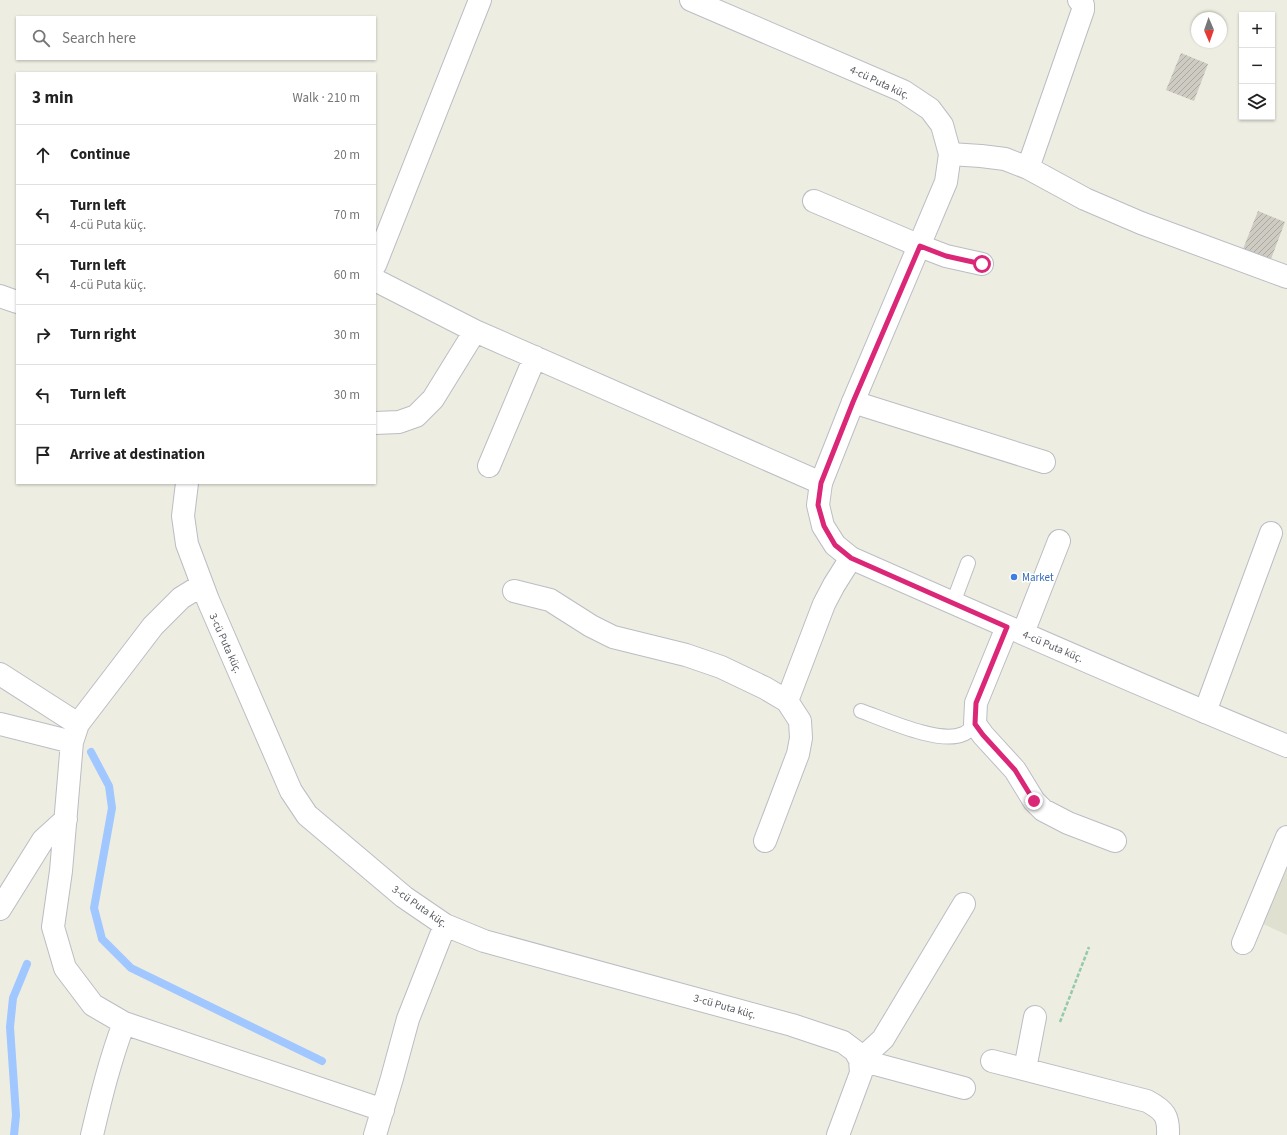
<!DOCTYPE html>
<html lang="en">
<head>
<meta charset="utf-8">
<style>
  :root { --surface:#fff; --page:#f2f2f2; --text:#222; --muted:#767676; --line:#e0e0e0 }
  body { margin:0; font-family:"Source Sans 3",sans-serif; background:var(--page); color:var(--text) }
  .controls { position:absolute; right:12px; top:12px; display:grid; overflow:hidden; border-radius:0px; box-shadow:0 1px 3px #0004 }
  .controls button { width:36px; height:36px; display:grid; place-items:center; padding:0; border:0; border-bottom:1px solid var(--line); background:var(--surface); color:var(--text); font:20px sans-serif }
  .compass { position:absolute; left:1191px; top:12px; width:36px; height:36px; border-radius:50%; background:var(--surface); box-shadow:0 1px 3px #0004; rotate:178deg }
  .stop { position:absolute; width:12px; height:12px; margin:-9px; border:3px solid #db2777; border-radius:50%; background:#fff }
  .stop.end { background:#db2777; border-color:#fff; box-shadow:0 1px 4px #0008 }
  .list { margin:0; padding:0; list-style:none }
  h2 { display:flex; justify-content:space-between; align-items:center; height:52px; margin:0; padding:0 16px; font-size:17px }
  h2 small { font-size:13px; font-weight:400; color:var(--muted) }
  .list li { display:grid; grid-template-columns:26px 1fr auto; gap:12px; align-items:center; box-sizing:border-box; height:60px; padding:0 16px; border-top:1px solid var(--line) }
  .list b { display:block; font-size:15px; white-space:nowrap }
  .list p { margin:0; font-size:13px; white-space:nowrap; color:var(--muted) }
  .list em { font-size:13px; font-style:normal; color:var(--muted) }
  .icon { flex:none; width:22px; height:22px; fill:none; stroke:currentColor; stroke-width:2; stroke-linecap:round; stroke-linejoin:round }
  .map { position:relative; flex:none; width:1287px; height:1135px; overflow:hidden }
  .search { position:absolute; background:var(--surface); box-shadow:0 1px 3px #0004; left:16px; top:16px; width:360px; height:44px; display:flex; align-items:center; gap:10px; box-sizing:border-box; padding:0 14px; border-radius:0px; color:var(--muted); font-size:15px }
  .panel { position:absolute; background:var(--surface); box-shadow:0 1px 3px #0004; left:16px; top:72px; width:360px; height:412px; border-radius:0px }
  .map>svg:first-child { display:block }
  .education { fill:#e0e0d1 }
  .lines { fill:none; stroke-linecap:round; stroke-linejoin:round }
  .stream { stroke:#a0c7ff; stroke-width:8 }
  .building { fill:url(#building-hatch) }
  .lane-casing { stroke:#bbbdc4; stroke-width:16 }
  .street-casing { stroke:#bbbdc4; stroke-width:24 }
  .secondary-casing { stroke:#bcbec6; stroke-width:24 }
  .path { stroke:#93caab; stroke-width:2.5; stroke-dasharray:4 2; stroke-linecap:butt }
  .lane { stroke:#fff; stroke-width:14 }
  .street { stroke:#fff; stroke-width:22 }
  .secondary { stroke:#fff; stroke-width:22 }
  .route { stroke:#db2777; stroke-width:5 }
  .shop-dot { fill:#3f7fe0; stroke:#fff; stroke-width:1.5 }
  .labels { text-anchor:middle; stroke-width:3; stroke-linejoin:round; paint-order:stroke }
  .street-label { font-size:11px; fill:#595c63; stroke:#fff }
  .shop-label { font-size:11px; fill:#366cbe; stroke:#fff; text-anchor:start }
</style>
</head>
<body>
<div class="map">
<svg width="1287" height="1135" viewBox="0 0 1287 1135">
  <defs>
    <pattern id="building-hatch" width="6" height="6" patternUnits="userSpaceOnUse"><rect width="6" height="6" fill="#ceccc2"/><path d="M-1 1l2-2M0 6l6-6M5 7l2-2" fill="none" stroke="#aaa9a1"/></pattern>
  </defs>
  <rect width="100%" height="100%" fill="#eeede1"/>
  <path class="education" d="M1287,866V935L1261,923Z"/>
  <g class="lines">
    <path class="stream" d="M91,752L109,786L112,808L94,908L102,939L131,968L322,1061
      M14,1135L16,1115L10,1027L13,998L27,964"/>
  </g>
  <path class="building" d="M1181,53L1208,64L1194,101L1166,90Z
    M1258,211L1285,222L1271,259L1243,249Z"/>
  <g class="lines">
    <g class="lane-casing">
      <path id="lane" d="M953,603L968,563
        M861,711C884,719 940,745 963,734C967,733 972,727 975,724"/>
    </g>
    <g class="street-casing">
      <path id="street" d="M950,154L981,156L1005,159L1028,168L1085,199L1141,223L1287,277
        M1028,168L1083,10V5L1079,0
        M814,201L920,246L946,256L982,264
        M375,265L480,0
        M375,280L475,331L821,483
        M0,296L17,302
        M853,402L1044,462
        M375,423L399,422L416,416L433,399L475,331
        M489,466L535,357
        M187,483L183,516L187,544L208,600L291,791L307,815L404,897L445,925L484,941L792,1025L843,1042L855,1051L860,1060L861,1073L838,1135
        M202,585L181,598L153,626L78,724L72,742L61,871L53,927L65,968L93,1005L124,1023L383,1110
        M514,591L550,600L591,626L613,637L686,655L721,667L765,688L787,701L824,604L834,585L851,558
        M1007,627L976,703L975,724L983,735L1015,770L1034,801L1043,810L1068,823L1115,841
        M1023,633L1059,541
        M0,674L78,724
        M1205,712L1271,533
        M0,724L72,742
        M765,841L798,754L801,738L800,721L787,701
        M0,909L43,840L66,819
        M1243,943L1287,837
        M860,1060L883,1039L964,904
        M860,1060L964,1088
        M992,1061L1147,1101C1164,1110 1169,1116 1168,1135
        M1025,1069L1035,1017
        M92,1135C101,1097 110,1060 124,1023
        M375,1135L392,1078L408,1019L445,925"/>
    </g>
    <g class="secondary-casing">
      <path id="secondary" d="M691,0L903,91L930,109L942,125L950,154L946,182L853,402L821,483L818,505L823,526L835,545L851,558C996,622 1141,686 1287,746"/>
    </g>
    <path class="path" d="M1060,1022L1089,947"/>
    <use href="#lane" class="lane"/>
    <use href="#street" class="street"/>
    <use href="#secondary" class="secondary"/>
  </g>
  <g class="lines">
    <path class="route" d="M982,264L946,256L920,246L853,402L821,483L818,505L824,526L835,545L851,558L1007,627L976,703L975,724L983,735L1015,770L1034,801"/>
  </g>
  <circle class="shop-dot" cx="1014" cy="577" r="4"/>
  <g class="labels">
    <g class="street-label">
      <text transform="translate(880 82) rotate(25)" y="4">4-cü Puta küç.</text>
      <text transform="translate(226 643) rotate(66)" y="4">3-cü Puta küç.</text>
      <text transform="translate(1053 646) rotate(23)" y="4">4-cü Puta küç.</text>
      <text transform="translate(420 906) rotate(35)" y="4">3-cü Puta küç.</text>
      <text transform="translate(725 1006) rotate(16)" y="4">3-cü Puta küç.</text>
    </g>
    <g class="shop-label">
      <text x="1022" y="581">Market</text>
    </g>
  </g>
</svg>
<div class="controls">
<button>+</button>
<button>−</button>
<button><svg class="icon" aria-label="layers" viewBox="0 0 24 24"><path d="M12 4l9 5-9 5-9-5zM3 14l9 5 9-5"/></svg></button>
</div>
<svg class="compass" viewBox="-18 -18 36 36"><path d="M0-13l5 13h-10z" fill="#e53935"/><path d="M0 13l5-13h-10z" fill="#767676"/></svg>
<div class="stop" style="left:982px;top:264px"></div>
<div class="stop end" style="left:1034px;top:801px"></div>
<div class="search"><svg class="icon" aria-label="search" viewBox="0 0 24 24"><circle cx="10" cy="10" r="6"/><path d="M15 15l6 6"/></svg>Search here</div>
<section class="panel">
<h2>3 min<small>Walk · 210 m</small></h2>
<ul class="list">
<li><svg class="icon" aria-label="ahead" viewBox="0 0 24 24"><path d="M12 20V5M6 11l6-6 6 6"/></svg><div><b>Continue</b></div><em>20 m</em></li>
<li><svg class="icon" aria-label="left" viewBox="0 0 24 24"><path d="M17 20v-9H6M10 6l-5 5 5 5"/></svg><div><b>Turn left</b><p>4-cü Puta küç.</p></div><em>70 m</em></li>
<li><svg class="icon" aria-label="left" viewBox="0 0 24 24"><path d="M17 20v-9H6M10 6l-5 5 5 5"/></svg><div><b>Turn left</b><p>4-cü Puta küç.</p></div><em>60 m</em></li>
<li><svg class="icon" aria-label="right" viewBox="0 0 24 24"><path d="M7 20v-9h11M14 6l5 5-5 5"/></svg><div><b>Turn right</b></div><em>30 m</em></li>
<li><svg class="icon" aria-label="left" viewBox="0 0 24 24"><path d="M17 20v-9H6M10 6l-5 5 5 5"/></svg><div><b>Turn left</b></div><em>30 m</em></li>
<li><svg class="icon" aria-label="arrive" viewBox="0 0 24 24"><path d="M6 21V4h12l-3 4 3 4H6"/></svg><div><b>Arrive at destination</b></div></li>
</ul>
</section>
</div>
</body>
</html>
